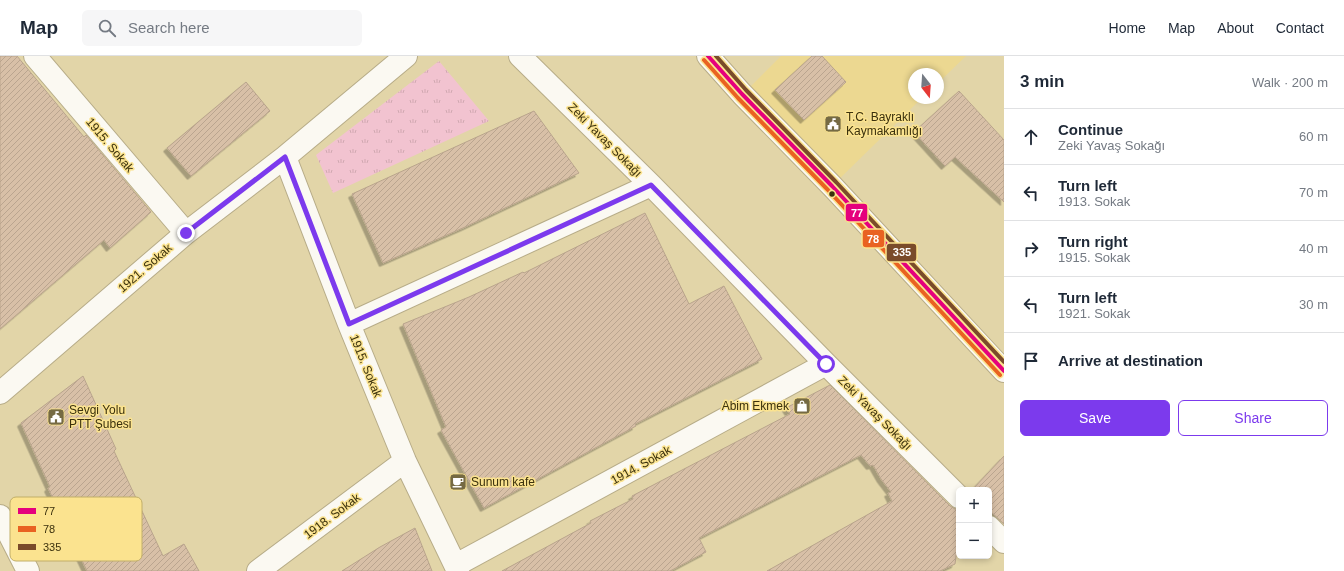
<!DOCTYPE html>
<html lang="en">
<head>
<meta charset="utf-8">
<style>
  :root { --surface:#fff; --page:#f6f6f7; --text:#1f2937; --muted:#747a83; --line:#e0e1e3; --accent:#7c3aed }
  body { margin:0; font-family:Helvetica,sans-serif; background:var(--page); color:var(--text) }
  .controls { position:absolute; right:12px; bottom:12px; display:grid; overflow:hidden; border-radius:6px; box-shadow:0 2px 6px #0003 }
  .controls button { width:36px; height:36px; display:grid; place-items:center; padding:0; border:0; border-bottom:1px solid var(--line); background:var(--surface); color:var(--text); font:20px sans-serif }
  .compass { position:absolute; left:908px; top:12px; width:36px; height:36px; border-radius:50%; background:var(--surface); box-shadow:0 2px 6px #0003; rotate:163deg }
  .stop { position:absolute; width:12px; height:12px; margin:-9px; border:3px solid #7c3aed; border-radius:50%; background:#fff }
  .stop.end { background:#7c3aed; border-color:#fff; box-shadow:0 1px 4px #0008 }
  .list { margin:0; padding:0; list-style:none }
  h2 { display:flex; justify-content:space-between; align-items:center; height:52px; margin:0; padding:0 16px; font-size:17px }
  h2 small { font-size:13px; font-weight:400; color:var(--muted) }
  .list li { display:grid; grid-template-columns:26px 1fr auto; gap:12px; align-items:center; box-sizing:border-box; height:56px; padding:0 16px; border-top:1px solid var(--line) }
  .list b { display:block; font-size:15px; white-space:nowrap }
  .list p { margin:0; font-size:13px; white-space:nowrap; color:var(--muted) }
  .list em { font-size:13px; font-style:normal; color:var(--muted) }
  .actions { display:flex; gap:8px; padding:12px 16px }
  .actions a { flex:1; padding:9px 0; border:1px solid var(--accent); border-radius:6px; text-align:center; font-size:14px; color:var(--accent) }
  .actions .main { background:var(--accent); color:#fff }
  .icon { flex:none; width:22px; height:22px; fill:none; stroke:currentColor; stroke-width:2; stroke-linecap:round; stroke-linejoin:round }
  .map { position:relative; flex:none; width:1004px; height:515px; overflow:hidden }
  header { display:flex; align-items:center; gap:24px; box-sizing:border-box; height:56px; padding:0 20px; background:var(--surface); border-bottom:1px solid var(--line) }
  header strong { font-size:19px }
  nav { display:flex; gap:22px; margin-inline-start:auto; font-size:14px }
  .search { width:280px; height:36px; background:var(--page); display:flex; align-items:center; gap:10px; box-sizing:border-box; padding:0 14px; border-radius:6px; color:var(--muted); font-size:15px }
  main { display:flex }
  aside { flex:1; background:var(--surface) }
  .map>svg:first-child { display:block }
  .built { fill:#ecd891 }
  .grass { fill:url(#grass-tufts) }
  .building { fill:url(#building-hatch); stroke:#b9a48c; filter:url(#shadow) }
  .lines { fill:none; stroke-linecap:round; stroke-linejoin:round }
  .minor-casing { stroke:#b7ac88; stroke-width:24 }
  .secondary-casing { stroke:#b7ac88; stroke-width:24 }
  .minor { stroke:#fbf9f2; stroke-width:22 }
  .secondary { stroke:#fbf9f2; stroke-width:22 }
  .bus-1-casing { stroke:#fbe38f; stroke-width:7 }
  .bus-2-casing { stroke:#fbe38f; stroke-width:7 }
  .bus-3-casing { stroke:#fbe38f; stroke-width:7 }
  .bus-1 { stroke:#e5007d; stroke-width:4 }
  .bus-2 { stroke:#e96221; stroke-width:4 }
  .bus-3 { stroke:#7a4b2a; stroke-width:4 }
  .route { stroke:#7c3aed; stroke-width:5 }
  .bus-dot { fill:#3b310d; stroke:#fbe38f; stroke-width:1.5 }
  .labels { text-anchor:middle; stroke-width:3; stroke-linejoin:round; paint-order:stroke }
  .poi-label { font-size:12px; fill:#3b310d; stroke:#fbe38f; text-anchor:start }
  .street-label { font-size:12px; fill:#3b310d; stroke:#fbe38f }
  .key { fill:#fbe38f; stroke:#c1ae68; stroke-width:1 }
  .key-label { font-size:11px; fill:#3b310d }
  .line-badge { stroke:#fbe38f; stroke-width:1.5 }
  .badge-label { font-size:11px; text-anchor:middle; font-weight:bold; fill:#fff }
</style>
</head>
<body>
<header>
<strong>Map</strong>
<div class="search"><svg class="icon" aria-label="search" viewBox="0 0 24 24"><circle cx="10" cy="10" r="6"/><path d="M15 15l6 6"/></svg>Search here</div>
<nav><a>Home</a><a>Map</a><a>About</a><a>Contact</a></nav>
</header>
<main>
<div class="map">
<svg width="1004" height="515" viewBox="0 0 1004 515">
  <defs>
    <pattern id="grass-tufts" width="24" height="20" patternUnits="userSpaceOnUse"><rect width="24" height="20" fill="#f2c3d0"/><path d="M3 7l-1-3M5 7V3M7 7l1-3M15 17l-1-3M17 17v-4M19 17l1-3" fill="none" stroke="#d0a8b1"/></pattern>
    <pattern id="building-hatch" width="6" height="6" patternUnits="userSpaceOnUse"><rect width="6" height="6" fill="#d8c0a7"/><path d="M-1 1l2-2M0 6l6-6M5 7l2-2" fill="none" stroke="#baa58f"/></pattern>
    <filter id="shadow"><feDropShadow dx="-3.5" dy="3.5" stdDeviation="0" flood-color="#0004"/></filter>
  </defs>
  <rect width="100%" height="100%" fill="#e2d5a8"/>
  <path class="built" d="M781,0H966L938,27V18H914V42H922L832,130L742,39Z"/>
  <path class="grass" d="M439,5L489,65L333,137L316,99Z"/>
  <path class="building" d="M0,0H17L84,81L86,79L151,156L110,192L104,184L0,273Z
    M812,0H822L846,26L804,64L775,34Z
    M246,26L270,55L191,120L167,92Z
    M959,35L1004,84V146L955,101L945,110L914,76Z
    M534,55L579,117L465,171L383,207L352,138Z
    M645,157L689,248L724,230L762,303L635,368L636,370L484,452L441,374L446,371L403,268L469,241L523,216L524,217Z
    M83,320L116,393L114,395L163,500L184,488L199,515H87L48,432L50,431L21,367Z
    M830,329L950,450L955,453H959V479L955,508L940,515H767L892,445L888,437L891,436L881,423L873,409L870,410L861,399L699,482L706,496L670,515H502L591,467L590,465L633,443L632,440L790,358L786,352Z
    M1004,400V468L989,454V434H972Z
    M415,472L432,515H342L380,491Z"/>
  <g class="lines">
    <g class="minor-casing">
      <path id="minor" d="M35,0L186,177
        M520,0L651,129L826,308L959,441
        M285,101L349,268L405,405L458,515
        M349,268L651,129
        M0,337L186,177L285,101L406,0
        M0,460L28,515
        M989,471L1004,486
        M456,509L826,308
        M258,515L405,405"/>
    </g>
    <g class="secondary-casing">
      <path id="secondary" d="M708,0L742,38L832,130L1004,315"/>
    </g>
    <use href="#minor" class="minor"/>
    <use href="#secondary" class="secondary"/>
    <g class="bus-1-casing">
      <path id="bus-1" d="M708,0L742,38L832,130L1004,315"/>
    </g>
    <g class="bus-2-casing">
      <path id="bus-2" d="M704,4L738,42L828,134L1000,319"/>
    </g>
    <g class="bus-3-casing">
      <path id="bus-3" d="M716,0L746,34L836,126L1004,306"/>
    </g>
    <use href="#bus-1" class="bus-1"/>
    <use href="#bus-2" class="bus-2"/>
    <use href="#bus-3" class="bus-3"/>
  </g>
  <g class="lines">
    <path class="route" d="M186,177L285,101L349,268L651,129L826,308"/>
  </g>
  <defs>
    <g id="civic-square" transform="scale(0.9)"><rect x="-9" y="-9" width="18" height="18" rx="4" fill="#756a43" stroke="#fbe38f"/><path d="M-.6-6.5H3V-4.5H.6V-3L4-1V1h2V6H-6V1h2V-1L-.6-3ZM-1.2 2.5V6h2.4V2.5Z" fill="#fff"/></g>
    <g id="shop-square" transform="scale(0.9)"><rect x="-9" y="-9" width="18" height="18" rx="4" fill="#756a43" stroke="#fbe38f"/><path d="M-5-2.5h2.3a2.7 3.5 0 0 1 5.4 0H5L5.5 6h-11ZM-1.5-2.5h3a1.5 2.3 0 0 0-3 0Z" fill="#fff"/></g>
    <g id="cafe-square" transform="scale(0.9)"><rect x="-9" y="-9" width="18" height="18" rx="4" fill="#756a43" stroke="#fbe38f"/><path d="M-5.5-4.5H6V0H3Q3 3.5 0 3.5H-2.5Q-5.5 3.5-5.5 0ZM3-3.2v2h1.7v-2ZM-6 4.5H4V6H-6Z" fill="#fff"/></g>
  </defs>
  <g fill-rule="evenodd">
    <use href="#civic-square" x="833" y="68"/>
    <use href="#shop-square" x="802" y="350"/>
    <use href="#civic-square" x="56" y="361"/>
    <use href="#cafe-square" x="458" y="426"/>
  </g>
  <circle class="bus-dot" cx="832" cy="138" r="3.5"/>
  <g class="labels">
    <g class="poi-label">
      <text x="846" y="65">T.C. Bayraklı<tspan x="846" dy="14">Kaymakamlığı</tspan></text>
      <text x="789" y="354" text-anchor="end">Abim Ekmek</text>
      <text x="69" y="358">Sevgi Yolu<tspan x="69" dy="14">PTT Şubesi</tspan></text>
      <text x="471" y="430">Sunum kafe</text>
    </g>
    <g class="street-label">
      <text transform="translate(605 84) rotate(45)" y="4">Zeki Yavaş Sokağı</text>
      <text transform="translate(110 89) rotate(50)" y="4">1915. Sokak</text>
      <text transform="translate(145 212) rotate(-41)" y="4">1921. Sokak</text>
      <text transform="translate(366 310) rotate(68)" y="4">1915. Sokak</text>
      <text transform="translate(875 357) rotate(45)" y="4">Zeki Yavaş Sokağı</text>
      <text transform="translate(641 409) rotate(-29)" y="4">1914. Sokak</text>
      <text transform="translate(332 460) rotate(-37)" y="4">1918. Sokak</text>
    </g>
  </g>
  <rect x="10" y="441" width="132" height="64" rx="6" class="key"/>
  <rect x="18" y="452" width="18" height="6" fill="#e5007d"/>
  <rect x="18" y="470" width="18" height="6" fill="#e96221"/>
  <rect x="18" y="488" width="18" height="6" fill="#7a4b2a"/>
  <g class="key-label">
    <text x="43" y="459">77</text>
    <text x="43" y="477">78</text>
    <text x="43" y="495">335</text>
  </g>
  <g class="line-badge">
    <rect x="845" y="147" width="23" height="19" rx="4" fill="#e5007d"/>
    <rect x="862" y="173" width="23" height="19" rx="4" fill="#e96221"/>
    <rect x="886" y="187" width="31" height="19" rx="4" fill="#7a4b2a"/>
  </g>
  <g class="badge-label">
    <text x="857" y="161">77</text>
    <text x="873" y="187">78</text>
    <text x="902" y="200">335</text>
  </g>
</svg>
<div class="controls">
<button>+</button>
<button>−</button>
</div>
<svg class="compass" viewBox="-18 -18 36 36"><path d="M0-13l5 13h-10z" fill="#e53935"/><path d="M0 13l5-13h-10z" fill="#747a83"/></svg>
<div class="stop" style="left:826px;top:308px"></div>
<div class="stop end" style="left:186px;top:177px"></div>
</div>
<aside>
<h2>3 min<small>Walk · 200 m</small></h2>
<ul class="list">
<li><svg class="icon" aria-label="ahead" viewBox="0 0 24 24"><path d="M12 20V5M6 11l6-6 6 6"/></svg><div><b>Continue</b><p>Zeki Yavaş Sokağı</p></div><em>60 m</em></li>
<li><svg class="icon" aria-label="left" viewBox="0 0 24 24"><path d="M17 20v-9H6M10 6l-5 5 5 5"/></svg><div><b>Turn left</b><p>1913. Sokak</p></div><em>70 m</em></li>
<li><svg class="icon" aria-label="right" viewBox="0 0 24 24"><path d="M7 20v-9h11M14 6l5 5-5 5"/></svg><div><b>Turn right</b><p>1915. Sokak</p></div><em>40 m</em></li>
<li><svg class="icon" aria-label="left" viewBox="0 0 24 24"><path d="M17 20v-9H6M10 6l-5 5 5 5"/></svg><div><b>Turn left</b><p>1921. Sokak</p></div><em>30 m</em></li>
<li><svg class="icon" aria-label="arrive" viewBox="0 0 24 24"><path d="M6 21V4h12l-3 4 3 4H6"/></svg><div><b>Arrive at destination</b></div></li>
</ul>
<div class="actions"><a class="main">Save</a><a>Share</a></div>
</aside>
</main>
</body>
</html>
